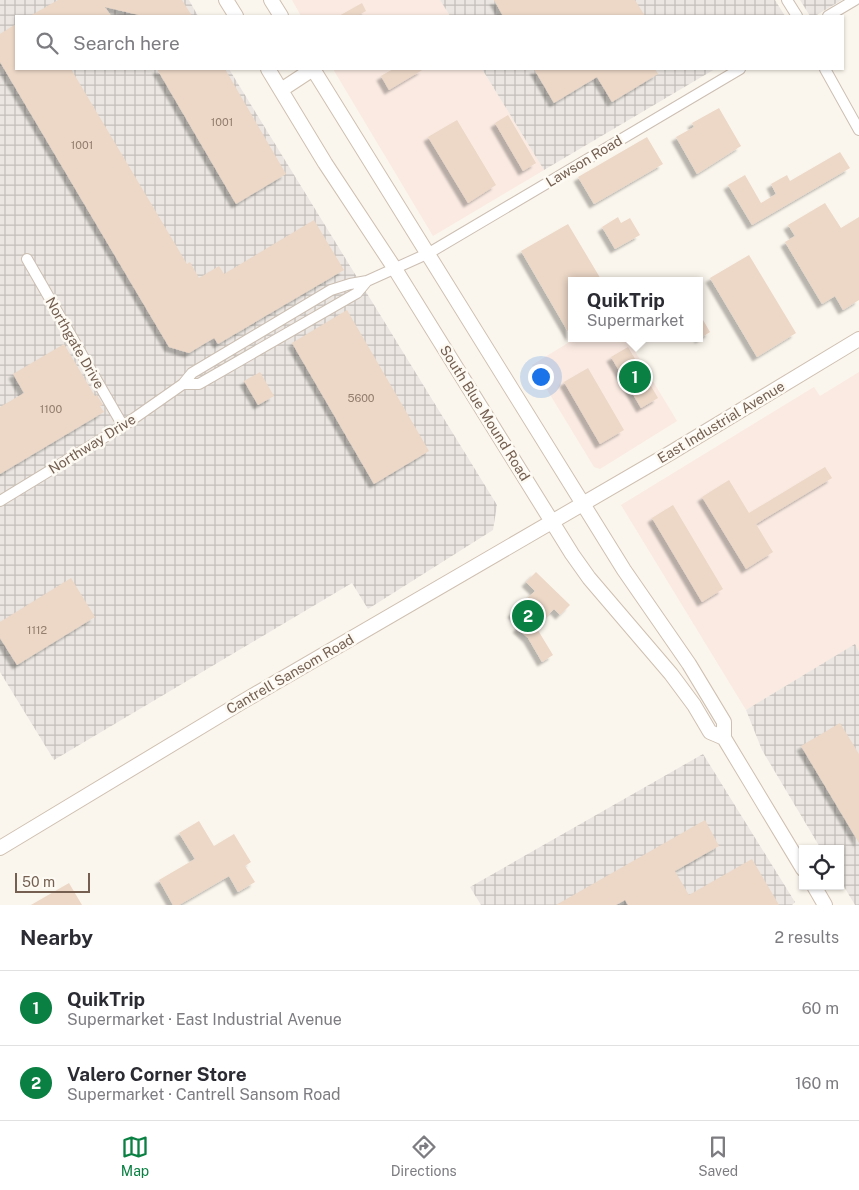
<!DOCTYPE html>
<html lang="en">
<head>
<meta charset="utf-8">
<style>
  :root { --surface:#fff; --page:#f2f2f3; --text:#2b2b33; --muted:#7c7c81; --line:#e1e1e2; --accent:#0b8043 }
  body { margin:0; font-family:"Public Sans",sans-serif; background:var(--page); color:var(--text) }
  .controls { position:absolute; right:15px; bottom:15px; display:grid; overflow:hidden; border-radius:0px; box-shadow:0 1px 4px #0004 }
  .controls button { width:45px; height:45px; display:grid; place-items:center; padding:0; border:0; border-bottom:1px solid var(--line); background:var(--surface); color:var(--text); font:25px sans-serif }
  .scale { position:absolute; left:15px; bottom:12px; width:75px; box-sizing:border-box; padding-left:5px; border:2px solid #745f51; border-top:0; font-size:14px; line-height:18px; white-space:nowrap; color:#745f51; -webkit-text-stroke:4px #fdfaf3; paint-order:stroke }
  .you { position:absolute; left:540px; top:376px; width:18px; height:18px; margin:-12px; border:4px solid #fff; border-radius:50%; background:#1a73e8; box-shadow:0 0 0 8px #1a73e833 }
  .badge { display:grid; place-items:center; width:32px; height:32px; border-radius:50%; background:var(--accent); color:#fff; font-size:16px; font-weight:700 }
  .pin { position:absolute; translate:-50% -50%; border:2px solid #fff; box-shadow:0 1px 5px #0006 }
  .popup { position:absolute; left:568px; top:277px; width:135px; height:65px; box-sizing:border-box; display:grid; place-content:center; border-radius:0px; background:var(--surface); filter:drop-shadow(0 1px 4px #0005); font-size:16px; white-space:nowrap; color:var(--muted) }
  .popup b { font-size:19px; color:var(--text) }
  .popup::after { content:''; position:absolute; left:50%; top:100%; margin-left:-10px; border:10px solid transparent; border-top-color:var(--surface) }
  .list { margin:0; padding:0; list-style:none }
  h2 { display:flex; justify-content:space-between; align-items:center; height:65px; margin:0; padding:0 20px; font-size:21px }
  h2 small { font-size:16px; font-weight:400; color:var(--muted) }
  .list li { display:grid; grid-template-columns:32px 1fr auto; gap:15px; align-items:center; box-sizing:border-box; height:75px; padding:0 20px; border-top:1px solid var(--line) }
  .list b { display:block; font-size:19px; white-space:nowrap }
  .list p { margin:0; font-size:16px; white-space:nowrap; color:var(--muted) }
  .list em { font-size:16px; font-style:normal; color:var(--muted) }
  .icon { flex:none; width:28px; height:28px; fill:none; stroke:currentColor; stroke-width:2; stroke-linecap:round; stroke-linejoin:round }
  .map { position:relative; flex:none; width:859px; height:905px; overflow:hidden }
  .search { position:absolute; background:var(--surface); box-shadow:0 1px 4px #0004; left:15px; right:15px; top:15px; height:55px; display:flex; align-items:center; gap:12px; box-sizing:border-box; padding:0 18px; border-radius:0px; color:var(--muted); font-size:19px }
  .sheet { height:215px; background:var(--surface) }
  nav { display:flex; justify-content:space-around; align-items:center; box-sizing:border-box; height:70px; border-top:1px solid var(--line); background:var(--surface); font-size:14px; color:var(--muted) }
  nav a { display:grid; justify-items:center; gap:2px }
  nav .on { color:var(--accent) }
  .map>svg:first-child { display:block }
  .commercial { fill:#faeae2 }
  .industrial { fill:url(#industrial-grid) }
  .building { fill:#edd8c7; filter:url(#shadow) }
  .lines { fill:none; stroke-linecap:round; stroke-linejoin:round }
  .street-casing { stroke:#ccbfb3; stroke-width:12 }
  .secondary-casing { stroke:#cfc0b1; stroke-width:16 }
  .street { stroke:#fff; stroke-width:10 }
  .secondary { stroke:#fff; stroke-width:14 }
  .labels { text-anchor:middle; stroke-width:5; stroke-linejoin:round; paint-order:stroke }
  .number-label { font-size:11px; fill:#927d6e }
  .street-label { font-size:14px; fill:#745f51; stroke:#fdfaf3 }
</style>
</head>
<body>
<div class="map">
<svg width="859" height="905" viewBox="0 0 859 905">
  <defs>
    <pattern id="industrial-grid" width="8" height="8" patternUnits="userSpaceOnUse" patternTransform="scale(1.25)"><rect width="8" height="8" fill="#ebe6e1"/><path d="M0 4h8M4 0v8" fill="none" stroke="#c3beb9"/></pattern>
    <filter id="shadow"><feDropShadow dx="-4.5" dy="4.5" stdDeviation="1" flood-color="#0004"/></filter>
  </defs>
  <rect width="100%" height="100%" fill="#fbf6ed"/>
  <path class="commercial" d="M292,0H440L450,16H301Z
    M333,69H482L544,170L433,236Z
    M576,338H627L677,421L600,469L594,467L532,365Z
    M859,372V652L854,645L746,710L621,505L814,387L820,396Z"/>
  <path class="industrial" d="M0,0H189L198,16H16V69H229L497,505L493,530L368,609L352,583L54,760L0,672Z
    M440,0H775L785,16H450Z
    M800,0H842L815,16H810Z
    M482,69H715L544,170Z
    M855,644L859,652V905H855L840,880V849H821L762,750L746,710Z
    M703,754L795,902L792,905H481L470,887Z"/>
  <path class="building" d="M58,0H182L192,16H143L105,7L111,16H30Z
    M494,0H635L645,16H503Z
    M362,3L366,11L357,16H339Z
    M16,24V69H71L187,264L190,262L199,278L219,266L224,274L314,220L344,270L218,344L214,338L189,353L169,347L0,62V34Z
    M157,69H225L286,174L236,204Z
    M393,69H424L389,90L381,76Z
    M534,69H655L658,74L612,102L597,77L554,103Z
    M719,108L741,146L697,174L676,137L694,127L692,123Z
    M508,115L536,163L523,171L495,123Z
    M457,120L496,185L468,203L428,137Z
    M647,137L663,164L594,204L578,177Z
    M840,152L850,168L752,225L728,185L745,175L761,203L776,194L771,184L787,175L790,181Z
    M825,203L841,228L859,217V300L843,310L835,296L822,304L785,242L795,236L788,225Z
    M618,217L621,223L630,218L640,235L615,249L602,227Z
    M568,224L602,281H571V337L521,251Z
    M749,255L796,333L757,357L710,278Z
    M347,310L429,451L374,484L292,343Z
    M699,313L710,332L699,339Z
    M64,344L95,396L97,395L103,405L100,406L104,412L0,474V407L24,393L13,374Z
    M628,347L658,398L641,408L611,357Z
    M588,368L624,430L600,444L564,382Z
    M260,372L274,396L258,405L244,381Z
    M825,467L832,478L756,524L773,552L746,569L702,497L729,480L749,513Z
    M673,505L723,589L702,602L652,518Z
    M536,572L570,605L560,615L554,609L536,627L553,655L542,662L528,638L517,628L522,623L512,613L535,591L526,582Z
    M71,578L95,617L17,665L0,638V622Z
    M840,723L859,754V843L801,746Z
    M705,820L719,846L675,871L689,895L752,859L779,905H628L625,900L616,905H556Z
    M199,821L214,846L234,834L251,862L245,866L255,882L238,892L229,876L179,905H173L159,880L195,859L179,833Z
    M69,883L82,905H31Z"/>
  <g class="lines">
    <g class="street-casing">
      <path id="street" d="M787,0L797,16
        M828,16L855,0
        M825,69L859,130
        M27,259L123,426
        M183,384H199L357,293L367,281
        M0,501L123,426L183,384L192,373L331,290L350,284L367,281L429,253L740,69"/>
    </g>
    <g class="secondary-casing">
      <path id="secondary" d="M226,0L236,16
        M271,0L281,16
        M268,69L325,163L395,269L572,554L589,578L671,674L694,705L710,732L724,738
        M313,69L624,570L689,664L724,722V738L803,869
        M281,90L313,69
        M0,848L242,702L672,452L859,339
        M814,886L825,905"/>
    </g>
    <use href="#street" class="street"/>
    <use href="#secondary" class="secondary"/>
  </g>
  <g class="labels">
    <g class="number-label">
      <text x="222" y="126">1001</text>
      <text x="82" y="149">1001</text>
      <text x="361" y="402">5600</text>
      <text x="51" y="413">1100</text>
      <text x="37" y="634">1112</text>
    </g>
    <g class="street-label">
      <text transform="translate(584 161) rotate(-31)" y="5">Lawson Road</text>
      <text transform="translate(75 343) rotate(60)" y="5">Northgate Drive</text>
      <text transform="translate(485 413) rotate(58)" y="5">South Blue Mound Road</text>
      <text transform="translate(721 422) rotate(-31)" y="5">East Industrial Avenue</text>
      <text transform="translate(92 444) rotate(-32)" y="5">Northway Drive</text>
      <text transform="translate(290 674) rotate(-30)" y="5">Cantrell Sansom Road</text>
    </g>
  </g>
</svg>
<div class="controls">
<button><svg class="icon" aria-label="locate" viewBox="0 0 24 24"><circle cx="12" cy="12" r="6"/><path d="M12 2v4M12 18v4M2 12h4M18 12h4"/></svg></button>
</div>
<div class="scale">50 m</div>
<div class="you"></div>
<div class="pin badge" style="left:635px;top:377px">1</div>
<div class="popup"><b>QuikTrip</b>Supermarket</div>
<div class="pin badge" style="left:528px;top:616px">2</div>
<div class="search"><svg class="icon" aria-label="search" viewBox="0 0 24 24"><circle cx="10" cy="10" r="6"/><path d="M15 15l6 6"/></svg>Search here</div>
</div>
<section class="sheet">
<h2>Nearby<small>2 results</small></h2>
<ul class="list">
<li><span class="badge">1</span><div><b>QuikTrip</b><p>Supermarket · East Industrial Avenue</p></div><em>60 m</em></li>
<li><span class="badge">2</span><div><b>Valero Corner Store</b><p>Supermarket · Cantrell Sansom Road</p></div><em>160 m</em></li>
</ul>
</section>
<nav>
<a class="on"><svg class="icon" aria-label="map" viewBox="0 0 24 24"><path d="M3 6l6-2 6 2 6-2v14l-6 2-6-2-6 2zM9 4v14M15 6v14"/></svg>Map</a>
<a><svg class="icon" aria-label="directions" viewBox="0 0 24 24"><path d="M12 3l9 9-9 9-9-9zM9 14v-3h6M13 9l2 2-2 2"/></svg>Directions</a>
<a><svg class="icon" aria-label="saved" viewBox="0 0 24 24"><path d="M7 4h10v16l-5-4-5 4z"/></svg>Saved</a>
</nav>
</body>
</html>
